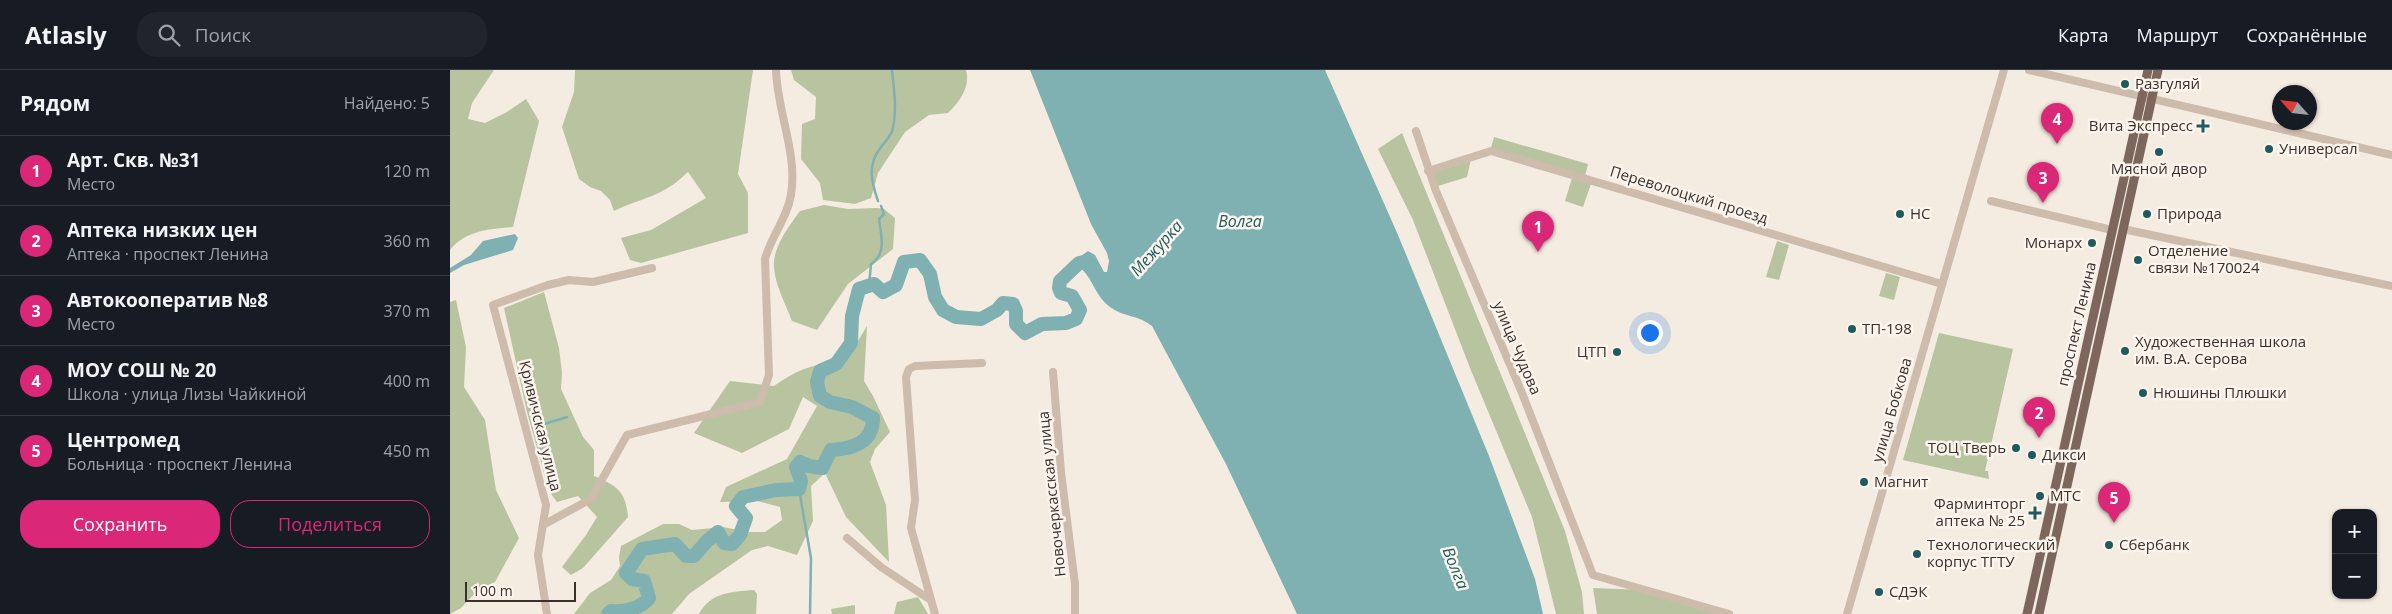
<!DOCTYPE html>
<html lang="ru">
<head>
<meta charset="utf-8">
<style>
  :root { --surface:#171b24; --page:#20242c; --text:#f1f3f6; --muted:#9ea1a6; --line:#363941; --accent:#db2777 }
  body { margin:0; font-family:"Open Sans",sans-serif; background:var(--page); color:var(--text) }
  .controls { position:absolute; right:15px; bottom:15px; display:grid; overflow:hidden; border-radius:10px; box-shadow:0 1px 4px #0004 }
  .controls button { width:45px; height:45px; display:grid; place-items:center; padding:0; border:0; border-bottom:1px solid var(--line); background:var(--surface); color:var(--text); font:25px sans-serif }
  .compass { position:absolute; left:1822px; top:15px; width:45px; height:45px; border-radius:50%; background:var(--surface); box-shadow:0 1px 4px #0004; rotate:297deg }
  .scale { position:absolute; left:15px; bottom:12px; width:111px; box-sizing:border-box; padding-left:5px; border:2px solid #3b302b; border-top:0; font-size:14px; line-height:18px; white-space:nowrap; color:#3b302b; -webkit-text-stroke:4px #fbf5ee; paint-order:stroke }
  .you { position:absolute; left:1199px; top:262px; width:18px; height:18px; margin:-12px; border:4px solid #fff; border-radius:50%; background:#1a73e8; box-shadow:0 0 0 8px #1a73e833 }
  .badge { display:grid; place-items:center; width:32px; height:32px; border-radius:50%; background:var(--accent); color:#fff; font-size:16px; font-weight:700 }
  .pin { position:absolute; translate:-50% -41px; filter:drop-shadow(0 1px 2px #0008) }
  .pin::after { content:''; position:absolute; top:26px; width:18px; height:15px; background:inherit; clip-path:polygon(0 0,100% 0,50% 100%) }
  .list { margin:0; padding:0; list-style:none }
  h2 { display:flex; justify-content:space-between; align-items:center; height:65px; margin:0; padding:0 20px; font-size:21px }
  h2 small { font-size:16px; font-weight:400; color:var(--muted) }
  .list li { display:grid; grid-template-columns:32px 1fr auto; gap:15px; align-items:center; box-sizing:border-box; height:70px; padding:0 20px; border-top:1px solid var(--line) }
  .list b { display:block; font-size:19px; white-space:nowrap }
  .list p { margin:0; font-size:16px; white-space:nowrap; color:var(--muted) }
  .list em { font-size:16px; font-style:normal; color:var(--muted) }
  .actions { display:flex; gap:10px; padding:15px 20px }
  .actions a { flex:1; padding:11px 0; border:1px solid var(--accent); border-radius:20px; text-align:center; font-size:18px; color:var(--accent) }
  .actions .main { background:var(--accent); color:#fff }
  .icon { flex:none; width:28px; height:28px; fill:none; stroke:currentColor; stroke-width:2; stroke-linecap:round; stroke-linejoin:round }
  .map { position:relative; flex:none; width:1942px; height:544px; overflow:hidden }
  header { display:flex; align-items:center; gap:30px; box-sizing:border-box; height:70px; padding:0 25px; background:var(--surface); border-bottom:1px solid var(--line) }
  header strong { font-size:24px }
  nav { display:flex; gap:28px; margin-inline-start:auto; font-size:18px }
  .search { width:350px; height:45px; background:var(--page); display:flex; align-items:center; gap:12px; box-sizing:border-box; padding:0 18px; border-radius:20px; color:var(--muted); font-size:19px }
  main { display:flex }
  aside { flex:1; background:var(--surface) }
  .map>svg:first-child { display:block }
  .green { fill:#b8c4a0 }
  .water { fill:#7fb0b2 }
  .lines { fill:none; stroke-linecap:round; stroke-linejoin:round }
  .stream { stroke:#7fb0b2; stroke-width:2.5 }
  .river { stroke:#7fb0b2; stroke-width:14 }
  .minor { stroke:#cdbbac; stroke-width:8 }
  .major { stroke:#7d675c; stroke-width:9 }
  .poi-dot { fill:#1f5a5e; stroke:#fbf5ee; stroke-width:2 }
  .labels { text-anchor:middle; stroke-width:5; stroke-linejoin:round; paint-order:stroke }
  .poi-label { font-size:15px; fill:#3b302b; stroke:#fbf5ee; text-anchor:start }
  .street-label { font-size:15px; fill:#3b302b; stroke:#fbf5ee }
  .water-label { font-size:16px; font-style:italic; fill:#1f5a5e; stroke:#fbf5ee }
</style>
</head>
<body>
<header>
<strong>Atlasly</strong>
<div class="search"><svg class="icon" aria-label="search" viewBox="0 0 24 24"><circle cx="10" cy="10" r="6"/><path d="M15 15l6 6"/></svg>Поиск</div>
<nav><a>Карта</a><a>Маршрут</a><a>Сохранённые</a></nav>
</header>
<main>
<aside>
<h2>Рядом<small>Найдено: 5</small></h2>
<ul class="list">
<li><span class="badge">1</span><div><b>Арт. Скв. №31</b><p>Место</p></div><em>120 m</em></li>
<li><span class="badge">2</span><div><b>Аптека низких цен</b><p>Аптека · проспект Ленина</p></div><em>360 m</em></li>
<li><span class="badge">3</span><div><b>Автокооператив №8</b><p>Место</p></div><em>370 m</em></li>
<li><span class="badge">4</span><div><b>МОУ СОШ № 20</b><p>Школа · улица Лизы Чайкиной</p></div><em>400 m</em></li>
<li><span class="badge">5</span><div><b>Центромед</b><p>Больница · проспект Ленина</p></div><em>450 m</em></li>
</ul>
<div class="actions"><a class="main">Сохранить</a><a>Поделиться</a></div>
</aside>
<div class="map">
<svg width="1942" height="544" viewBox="0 0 1942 544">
  <rect width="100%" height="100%" fill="#f4ebe1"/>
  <path class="green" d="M0,0H44L22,33L18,49L35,53L57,42L76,29L89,51L63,157C40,159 16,160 0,180Z
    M125,0H303L288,104L298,123V163L191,193L180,190L171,168L201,160L256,128L238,102C231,108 224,115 216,119C199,129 181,132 164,141L160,130L151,121L140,117L129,109L112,57L124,22Z
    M341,0H516C521,16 509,33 498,43L479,45L455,62L428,103L421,128L405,134L373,130L370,113L351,89L352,54L365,49L366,27L344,10Z
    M952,63L1115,461L1132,522L1134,544H1106L1082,447L1020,298L963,150L928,79Z
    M1044,67L1138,94L1135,106L1041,78Z
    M1021,89L1017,107L988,116L982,103Z
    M1122,108L1141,114L1133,137L1115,131Z
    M374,135L398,139L427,138L434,139L445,148L443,179L398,214L367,260L342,251C336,234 323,212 324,192C325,174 340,155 350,141Z
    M1327,171L1339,175L1329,210L1316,207Z
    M1436,203L1450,207L1444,230L1429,226Z
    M94,222L109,278L112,303L111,319L133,367L144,380V406C166,415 176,421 178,447L133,498L121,505L112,497L136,465L147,447L128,426L107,432L99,421L77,342L54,238Z
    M6,230L16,277L14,317L35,350L46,420L69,468L45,512L29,519L11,538L0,544V232Z
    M417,256L414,311L423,326L440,362L425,379L420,392L436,435L439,492L396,447L375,403L361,416L363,451L347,485L318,476L302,480L239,524L222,544H124L140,523L161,510L170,496L169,487L171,476L213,454H229L242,460L273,457L298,462H315L332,450L330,437L307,431L270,432L276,417L337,389L367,336L353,327L339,359L292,383L244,363L280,311L324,316C348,299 365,292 394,294Z
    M1489,263L1563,279L1535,401H1538L1539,409L1453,390Z
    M1143,518L1195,520L1279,544H1147Z
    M304,520L307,524L306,544H249C261,522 281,522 304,520Z
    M468,527L478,544H444L447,532Z
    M405,535V544H382L381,539Z"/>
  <path class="water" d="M580,0H875L948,165L1039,386L1085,509L1093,544H847L776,394L702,256C689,245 673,247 660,237C646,227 643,210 632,199L629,193L631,186L638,181L645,185L654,202H657L659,191L657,183L641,154Z
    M65,164L68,168L63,180L14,195L0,203V198L21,185L33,171Z"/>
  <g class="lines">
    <path class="stream" d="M428,131C421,111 417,95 431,77C436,70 441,67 443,58C447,39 444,19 442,0
      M419,215L421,194C437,184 431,165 429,149L434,144L431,136
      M94,395L84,357L117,347
      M349,419L361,488L360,544"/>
    <path class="river" d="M158,544L161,541C174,542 190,539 199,528L194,511L182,509L176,503L192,479L225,474L236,486H244L257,471L268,462L274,473L282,474L290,465L296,448L286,436L293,427L326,420L349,419L351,411L346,397L350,392L359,396L372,398L381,380C402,379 423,373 423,348L402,337L380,332L370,326L367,312L370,301L386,294L401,273L402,246L409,219L424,214L433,222L446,215L454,192L470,190L480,204L485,227L493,240L506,247L531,249L547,240L553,233L563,234L566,241V254L575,263L592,254L616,253L626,249L630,240L622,226L611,223L609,218L610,211L629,193L634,192L644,200"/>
    <path class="minor" d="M1579,0L1942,85
      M966,61L986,121L1072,323L1143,505L1279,544
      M978,101L1041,81L1492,214
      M1541,131L1662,160
      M1673,159L1942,216
      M603,302L611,402L625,514V544
      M93,455L141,429L177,365L310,332L319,305L315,189C321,166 337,149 341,125C348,84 327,41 326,0
      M397,468L431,497L479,529
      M97,544L88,485L96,435L43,235L98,215L119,210L143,212L202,198
      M485,544L461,458L465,430L456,307L459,299L465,296L532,293
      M1397,544L1554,0"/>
    <path class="major" d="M1577,544L1698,0
      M1589,544L1708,0"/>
  </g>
  <g class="poi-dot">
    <circle cx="1675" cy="14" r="5"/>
    <path d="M1750.5 48.5h5v5h5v5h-5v5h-5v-5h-5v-5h5z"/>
    <circle cx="1819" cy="79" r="5"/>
    <circle cx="1709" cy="82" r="5"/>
    <circle cx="1450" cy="144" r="5"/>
    <circle cx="1697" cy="144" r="5"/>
    <circle cx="1642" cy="173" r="5"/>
    <circle cx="1688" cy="190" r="5"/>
    <circle cx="1402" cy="259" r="5"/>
    <circle cx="1675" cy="281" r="5"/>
    <circle cx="1167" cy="282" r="5"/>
    <circle cx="1693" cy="323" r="5"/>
    <circle cx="1566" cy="378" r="5"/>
    <circle cx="1582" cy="385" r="5"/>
    <circle cx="1414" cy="412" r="5"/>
    <circle cx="1590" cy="426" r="5"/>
    <path d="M1582.5 435.5h5v5h5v5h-5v5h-5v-5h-5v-5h5z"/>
    <circle cx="1659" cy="475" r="5"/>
    <circle cx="1467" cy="484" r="5"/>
    <circle cx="1429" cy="522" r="5"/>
  </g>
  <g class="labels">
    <g class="poi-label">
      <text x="1685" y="19">Разгуляй</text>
      <text x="1743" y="61" text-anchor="end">Вита Экспресс</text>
      <text x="1829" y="84">Универсал</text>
      <text x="1709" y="104" text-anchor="middle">Мясной двор</text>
      <text x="1460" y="149">НС</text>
      <text x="1707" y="149">Природа</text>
      <text x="1632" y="178" text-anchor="end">Монарх</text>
      <text x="1698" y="186">Отделение<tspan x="1698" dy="17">связи №170024</tspan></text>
      <text x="1412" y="264">ТП-198</text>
      <text x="1685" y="277">Художественная школа<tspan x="1685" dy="17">им. В.А. Серова</tspan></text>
      <text x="1157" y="287" text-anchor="end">ЦТП</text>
      <text x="1703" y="328">Нюшины Плюшки</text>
      <text x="1556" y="383" text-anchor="end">ТОЦ Тверь</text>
      <text x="1592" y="390">Дикси</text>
      <text x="1424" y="417">Магнит</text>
      <text x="1600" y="431">МТС</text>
      <text x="1575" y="439" text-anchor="end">Фарминторг<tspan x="1575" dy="17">аптека № 25</tspan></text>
      <text x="1477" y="480">Технологический<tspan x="1477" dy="17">корпус ТГТУ</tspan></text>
      <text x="1669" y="480">Сбербанк</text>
      <text x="1439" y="527">СДЭК</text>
    </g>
    <g class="street-label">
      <text transform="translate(1239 125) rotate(17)" y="5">Переволоцкий проезд</text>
      <text transform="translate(1627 254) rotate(-77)" y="5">проспект Ленина</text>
      <text transform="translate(1067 278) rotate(67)" y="5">улица Чудова</text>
      <text transform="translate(1442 340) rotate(-74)" y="5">улица Бобкова</text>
      <text transform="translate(90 356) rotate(76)" y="5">Кривичская улица</text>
      <text transform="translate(602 424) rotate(-96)" y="5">Новочеркасская улица</text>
    </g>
    <g class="water-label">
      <text x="790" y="157">Волга</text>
      <text transform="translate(706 178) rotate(-48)" y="6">Межурка</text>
      <text transform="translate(1006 498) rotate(68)" y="6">Волга</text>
    </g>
  </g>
</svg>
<div class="controls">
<button>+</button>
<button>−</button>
</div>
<svg class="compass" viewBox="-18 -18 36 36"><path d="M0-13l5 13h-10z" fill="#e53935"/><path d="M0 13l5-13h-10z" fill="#9ea1a6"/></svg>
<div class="scale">100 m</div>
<div class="you"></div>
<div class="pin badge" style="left:1088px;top:182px">1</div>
<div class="pin badge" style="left:1589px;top:368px">2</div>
<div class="pin badge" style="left:1593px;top:133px">3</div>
<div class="pin badge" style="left:1607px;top:74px">4</div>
<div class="pin badge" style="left:1664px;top:453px">5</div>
</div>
</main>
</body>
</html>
